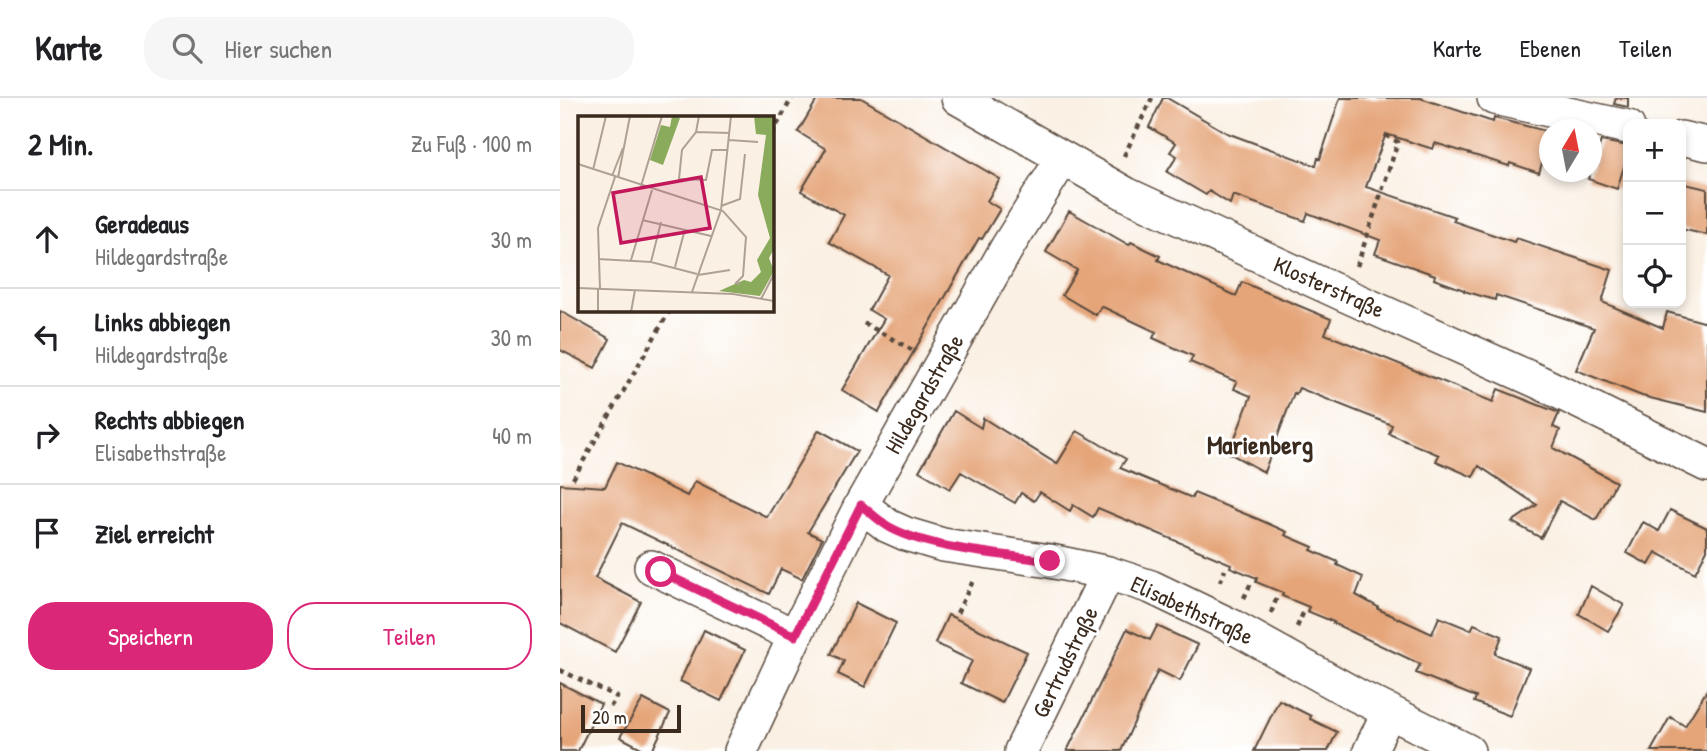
<!DOCTYPE html>
<html lang="de">
<head>
<meta charset="utf-8">
<style>
  :root { --surface:#fff; --page:#f6f6f6; --text:#202124; --muted:#757577; --line:#e0e0e0; --accent:#db2777 }
  body { margin:0; font-family:"Patrick Hand",sans-serif; background:var(--page); color:var(--text) }
  .controls { position:absolute; right:21px; top:21px; display:grid; overflow:hidden; border-radius:14px; box-shadow:0 4px 10px #0003 }
  .controls button { width:63px; height:63px; display:grid; place-items:center; padding:0; border:0; border-bottom:2px solid var(--line); background:var(--surface); color:var(--text); font:35px sans-serif }
  .compass { position:absolute; left:979px; top:21px; width:63px; height:63px; border-radius:50%; background:var(--surface); box-shadow:0 4px 10px #0003; rotate:10deg }
  .scale { position:absolute; left:21px; bottom:18px; width:100px; box-sizing:border-box; padding-left:7px; border:4px solid #3b2a1e; border-top:0; font-size:19px; line-height:24px; white-space:nowrap; color:#3b2a1e; -webkit-text-stroke:5px #fff; paint-order:stroke }
  .stop { position:absolute; width:21px; height:21px; margin:-16px; border:5px solid #db2777; border-radius:50%; background:#fff }
  .stop.end { background:#db2777; border-color:#fff; box-shadow:0 2px 7px #0008 }
  .list { margin:0; padding:0; list-style:none }
  h2 { display:flex; justify-content:space-between; align-items:center; height:91px; margin:0; padding:0 28px; font-size:30px }
  h2 small { font-size:23px; font-weight:400; color:var(--muted) }
  .list li { display:grid; grid-template-columns:46px 1fr auto; gap:21px; align-items:center; box-sizing:border-box; height:98px; padding:0 28px; border-top:2px solid var(--line) }
  .list b { display:block; font-size:26px; white-space:nowrap }
  .list p { margin:0; font-size:23px; white-space:nowrap; color:var(--muted) }
  .list em { font-size:23px; font-style:normal; color:var(--muted) }
  .actions { display:flex; gap:14px; padding:21px 28px }
  .actions a { flex:1; padding:16px 0; border:2px solid var(--accent); border-radius:28px; text-align:center; font-size:24px; color:var(--accent) }
  .actions .main { background:var(--accent); color:#fff }
  .icon { flex:none; width:38px; height:38px; fill:none; stroke:currentColor; stroke-width:2; stroke-linecap:round; stroke-linejoin:round }
  .map { position:relative; flex:none; width:1147px; height:653px; overflow:hidden }
  header { display:flex; align-items:center; gap:42px; box-sizing:border-box; height:98px; padding:0 35px; background:var(--surface); border-bottom:2px solid var(--line) }
  header strong { font-size:33px }
  nav { display:flex; gap:38px; margin-inline-start:auto; font-size:24px }
  .search { width:490px; height:63px; background:var(--page); display:flex; align-items:center; gap:18px; box-sizing:border-box; padding:0 24px; border-radius:28px; color:var(--muted); font-size:26px }
  main { display:flex }
  aside { flex:1; background:var(--surface) }
  .map>svg:first-child { display:block }
  .building { fill:#e5a579 }
  .lines { fill:none; stroke-linecap:round; stroke-linejoin:round }
  .minor-casing { stroke:#58483c; stroke-width:36 }
  .path { stroke:#58483c; stroke-width:4.5; stroke-dasharray:5 5; stroke-linecap:butt }
  .minor { stroke:#fff; stroke-width:33 }
  .route { stroke:#db2777; stroke-width:9 }
  .labels { text-anchor:middle; stroke-width:6; stroke-linejoin:round; paint-order:stroke }
  .street-label { font-size:23px; fill:#3b2a1e; stroke:#fff }
  .quarter-label { font-size:26px; font-weight:bold; fill:#3b2a1e; stroke:#fff }
  .inset-road { fill:none; stroke:#aea194; stroke-width:2 }
  .view { fill:#c2185b; fill-opacity:0.15; stroke:#c2185b; stroke-width:3.5 }
  .inset-edge { fill:none; stroke:#3b2a1e; stroke-width:3.5 }
</style>
</head>
<body>
<header>
<strong>Karte</strong>
<div class="search"><svg class="icon" aria-label="search" viewBox="0 0 24 24"><circle cx="10" cy="10" r="6"/><path d="M15 15l6 6"/></svg>Hier suchen</div>
<nav><a>Karte</a><a>Ebenen</a><a>Teilen</a></nav>
</header>
<main>
<aside>
<h2>2 Min.<small>Zu Fuß · 100 m</small></h2>
<ul class="list">
<li><svg class="icon" aria-label="ahead" viewBox="0 0 24 24"><path d="M12 20V5M6 11l6-6 6 6"/></svg><div><b>Geradeaus</b><p>Hildegardstraße</p></div><em>30 m</em></li>
<li><svg class="icon" aria-label="left" viewBox="0 0 24 24"><path d="M17 20v-9H6M10 6l-5 5 5 5"/></svg><div><b>Links abbiegen</b><p>Hildegardstraße</p></div><em>30 m</em></li>
<li><svg class="icon" aria-label="right" viewBox="0 0 24 24"><path d="M7 20v-9h11M14 6l5 5-5 5"/></svg><div><b>Rechts abbiegen</b><p>Elisabethstraße</p></div><em>40 m</em></li>
<li><svg class="icon" aria-label="arrive" viewBox="0 0 24 24"><path d="M6 21V4h12l-3 4 3 4H6"/></svg><div><b>Ziel erreicht</b></div></li>
</ul>
<div class="actions"><a class="main">Speichern</a><a>Teilen</a></div>
</aside>
<div class="map">
<svg width="1147" height="653" viewBox="0 0 1147 653">
  <rect width="100%" height="100%" fill="#fff"/>
  <filter id="ink" filterUnits="userSpaceOnUse"><feTurbulence type="fractalNoise" baseFrequency=".0143" numOctaves="2"/><feDisplacementMap in="SourceGraphic" scale="14" xChannelSelector="R" yChannelSelector="G"/><feConvolveMatrix kernelMatrix="1 2 1 2 8 2 1 2 1" color-interpolation-filters="sRGB"/></filter>
  <filter id="wash" filterUnits="userSpaceOnUse"><feTurbulence type="fractalNoise" baseFrequency=".00686" numOctaves="4" result="noise"/><feDisplacementMap in="SourceGraphic" scale="28" xChannelSelector="R" yChannelSelector="G"/><feGaussianBlur stdDeviation="1.57" result="paint"/><feColorMatrix in="noise" values="0 0 0 0 0 0 0 0 0 0 0 0 0 0 0 0 0 1.4 0 .05"/><feComposite in="paint" operator="in"/></filter>
  <g filter="url(#wash)">
    <rect width="100%" height="100%" fill="#faf0e3"/>
    <g id="blocks">
      <path class="building" d="M258,0H301L440,81L427,103L440,111L422,141L419,140L319,314L282,292L324,221L309,212L328,177L269,144L284,117L241,93L266,51L238,34Z
        M603,0H607L667,35L756,68L758,60L760,61L780,0H860L933,24L934,20L990,34V68L982,65L979,75L950,65L949,68L875,45L873,51L826,36L806,89L895,119L893,123L954,144L956,140L1052,172L1042,204L1103,230L1107,214L1147,225V314L1082,298L1016,272L1034,230L936,197L935,202L904,193V192L874,181L875,177L815,156L820,142L748,115L745,123L673,97L670,106L649,93L646,97L607,74L617,58L610,54L616,45L589,29Z
        M1056,0H1068V9L1054,6Z
        M1041,43L1068,48V56L1057,91L1028,81Z
        M1121,85L1147,91V137L1121,131Z
        M509,113L569,147L571,144L600,158L598,162L676,198L682,184L771,221L765,236L933,304L938,291L999,315L993,329L1000,332L993,350L1056,384L1036,422L1000,403L981,440L952,424L977,407L919,368L913,379L876,363L879,357L829,336L832,327L739,290L736,296L734,295L704,374L669,355L691,298L674,291L677,284L630,264L633,258L593,240L596,234L541,208L536,217L502,197L517,172L486,154Z
        M0,213L50,241L35,270L0,252Z
        M394,313L421,330L423,320L497,366L517,333L566,361L560,370L632,400L634,395L700,422L727,434L725,437L753,449L751,452L778,464L777,467L803,479L796,497L818,509V511L872,536L879,519L911,532L914,526L942,538L935,556L969,570L950,618L914,604L916,599L856,575L860,566L773,525L774,524L747,513L749,509L722,498L723,495L696,484L697,480L670,469L671,466L538,410L533,419L513,407L510,413L480,394L474,403L461,395L455,405L401,374L390,391L359,373Z
        M259,332L297,353L248,434L262,441L242,481L221,471L209,496L62,425L35,480L81,504L55,554L0,525V386L45,389L57,364L127,398L135,383L207,419Z
        M1110,412L1147,430V452L1135,475L1096,454L1089,467L1067,455L1083,424L1099,433Z
        M1031,488L1064,507L1048,533L1019,516Z
        M296,505L336,525L305,589L278,576L284,563L271,556Z
        M388,517L467,554L442,605L401,585L412,563L375,545Z
        M597,528L638,547L620,583L598,572L561,653H507L567,531L590,542Z
        M144,532L185,552L161,603L120,583Z
        M0,585L41,606L18,653H0Z
        M1147,592V653H1091L1110,619L1125,628Z
        M83,601L110,615L92,653H87L60,639Z
        M719,602L751,618L750,621L777,634L768,653H694Z"/>
    </g>
  </g>
  <g filter="url(#ink)">
    <use href="#blocks" fill-opacity="0" stroke="#58483c" stroke-width="2"/>
    <g class="lines">
      <g class="minor-casing">
        <path id="minor" d="M398,0L566,96L785,197L979,284L1147,367
          M934,0L1068,29
          M1121,40L1147,46
          M301,407L328,428L346,436L383,447L490,463L548,475L591,489L670,527L796,597L908,653
          M91,469L235,538
          M181,653L235,538L301,407L448,148L503,60
          M461,653L548,475
          M810,653L829,613"/>
      </g>
      <path class="path" d="M212,36L232,0
        M564,58L592,0
        M797,168L838,44L821,35
        M304,225L352,252
        M13,381L110,212
        M660,484L665,472
        M684,500L691,485
        M397,515L413,483
        M711,515L717,499
        M737,529L744,513
        M0,572L57,599L50,609"/>
      <use href="#minor" class="minor"/>
    </g>
  </g>
  <g class="lines" filter="url(#ink)">
    <path class="route" d="M101,474L235,538L301,407C310,414 320,424 331,430C373,452 442,456 490,463"/>
  </g>
  <g class="labels">
    <g class="street-label">
      <text transform="translate(769 189) rotate(24)" y="8">Klosterstraße</text>
      <text transform="translate(364 296) rotate(-60)" y="8">Hildegardstraße</text>
      <text transform="translate(632 512) rotate(25)" y="8">Elisabethstraße</text>
      <text transform="translate(505 564) rotate(-64)" y="8">Gertrudstraße</text>
    </g>
    <g class="quarter-label">
      <text x="700" y="356">Marienberg</text>
    </g>
  </g>
  <g transform="translate(18 18)">
    <rect width="196" height="196" fill="#faf0e3"/>
    <path d="M94,0L102,2L85,49L72,44L83,9L92,11ZM176,0H196V133L191,142L196,155L182,180L141,175L166,164L173,166L183,156L179,144L192,122L180,79L188,19L178,18Z" fill="#8aaa5c"/>
    <path class="inset-road" d="M121,0L118,16L104,34L101,63L128,64L134,34H149M118,16L152,17M151,24L180,26M0,48L145,95L168,121L165,160L158,167L162,168M15,54L28,0M34,60L45,32M40,62L52,0M63,70L84,0M143,90L162,83L167,38M64,104L133,120M20,143L73,146L119,158M53,144L74,74M73,146L83,106M97,151L107,113M120,159L152,154M0,172L155,178L196,185M22,173L20,112L37,61M114,176L143,94L153,0M183,183L196,158M20,196V173M53,196L57,174"/>
    <path class="view" d="M123,61L132,112L43,127L35,77Z"/>
    <rect width="196" height="196" class="inset-edge"/>
  </g>
</svg>
<div class="controls">
<button>+</button>
<button>−</button>
<button><svg class="icon" aria-label="locate" viewBox="0 0 24 24"><circle cx="12" cy="12" r="6"/><path d="M12 2v4M12 18v4M2 12h4M18 12h4"/></svg></button>
</div>
<svg class="compass" viewBox="-18 -18 36 36"><path d="M0-13l5 13h-10z" fill="#e53935"/><path d="M0 13l5-13h-10z" fill="#757577"/></svg>
<div class="scale">20 m</div>
<div class="stop" style="left:101px;top:474px"></div>
<div class="stop end" style="left:490px;top:463px"></div>
</div>
</main>
</body>
</html>
